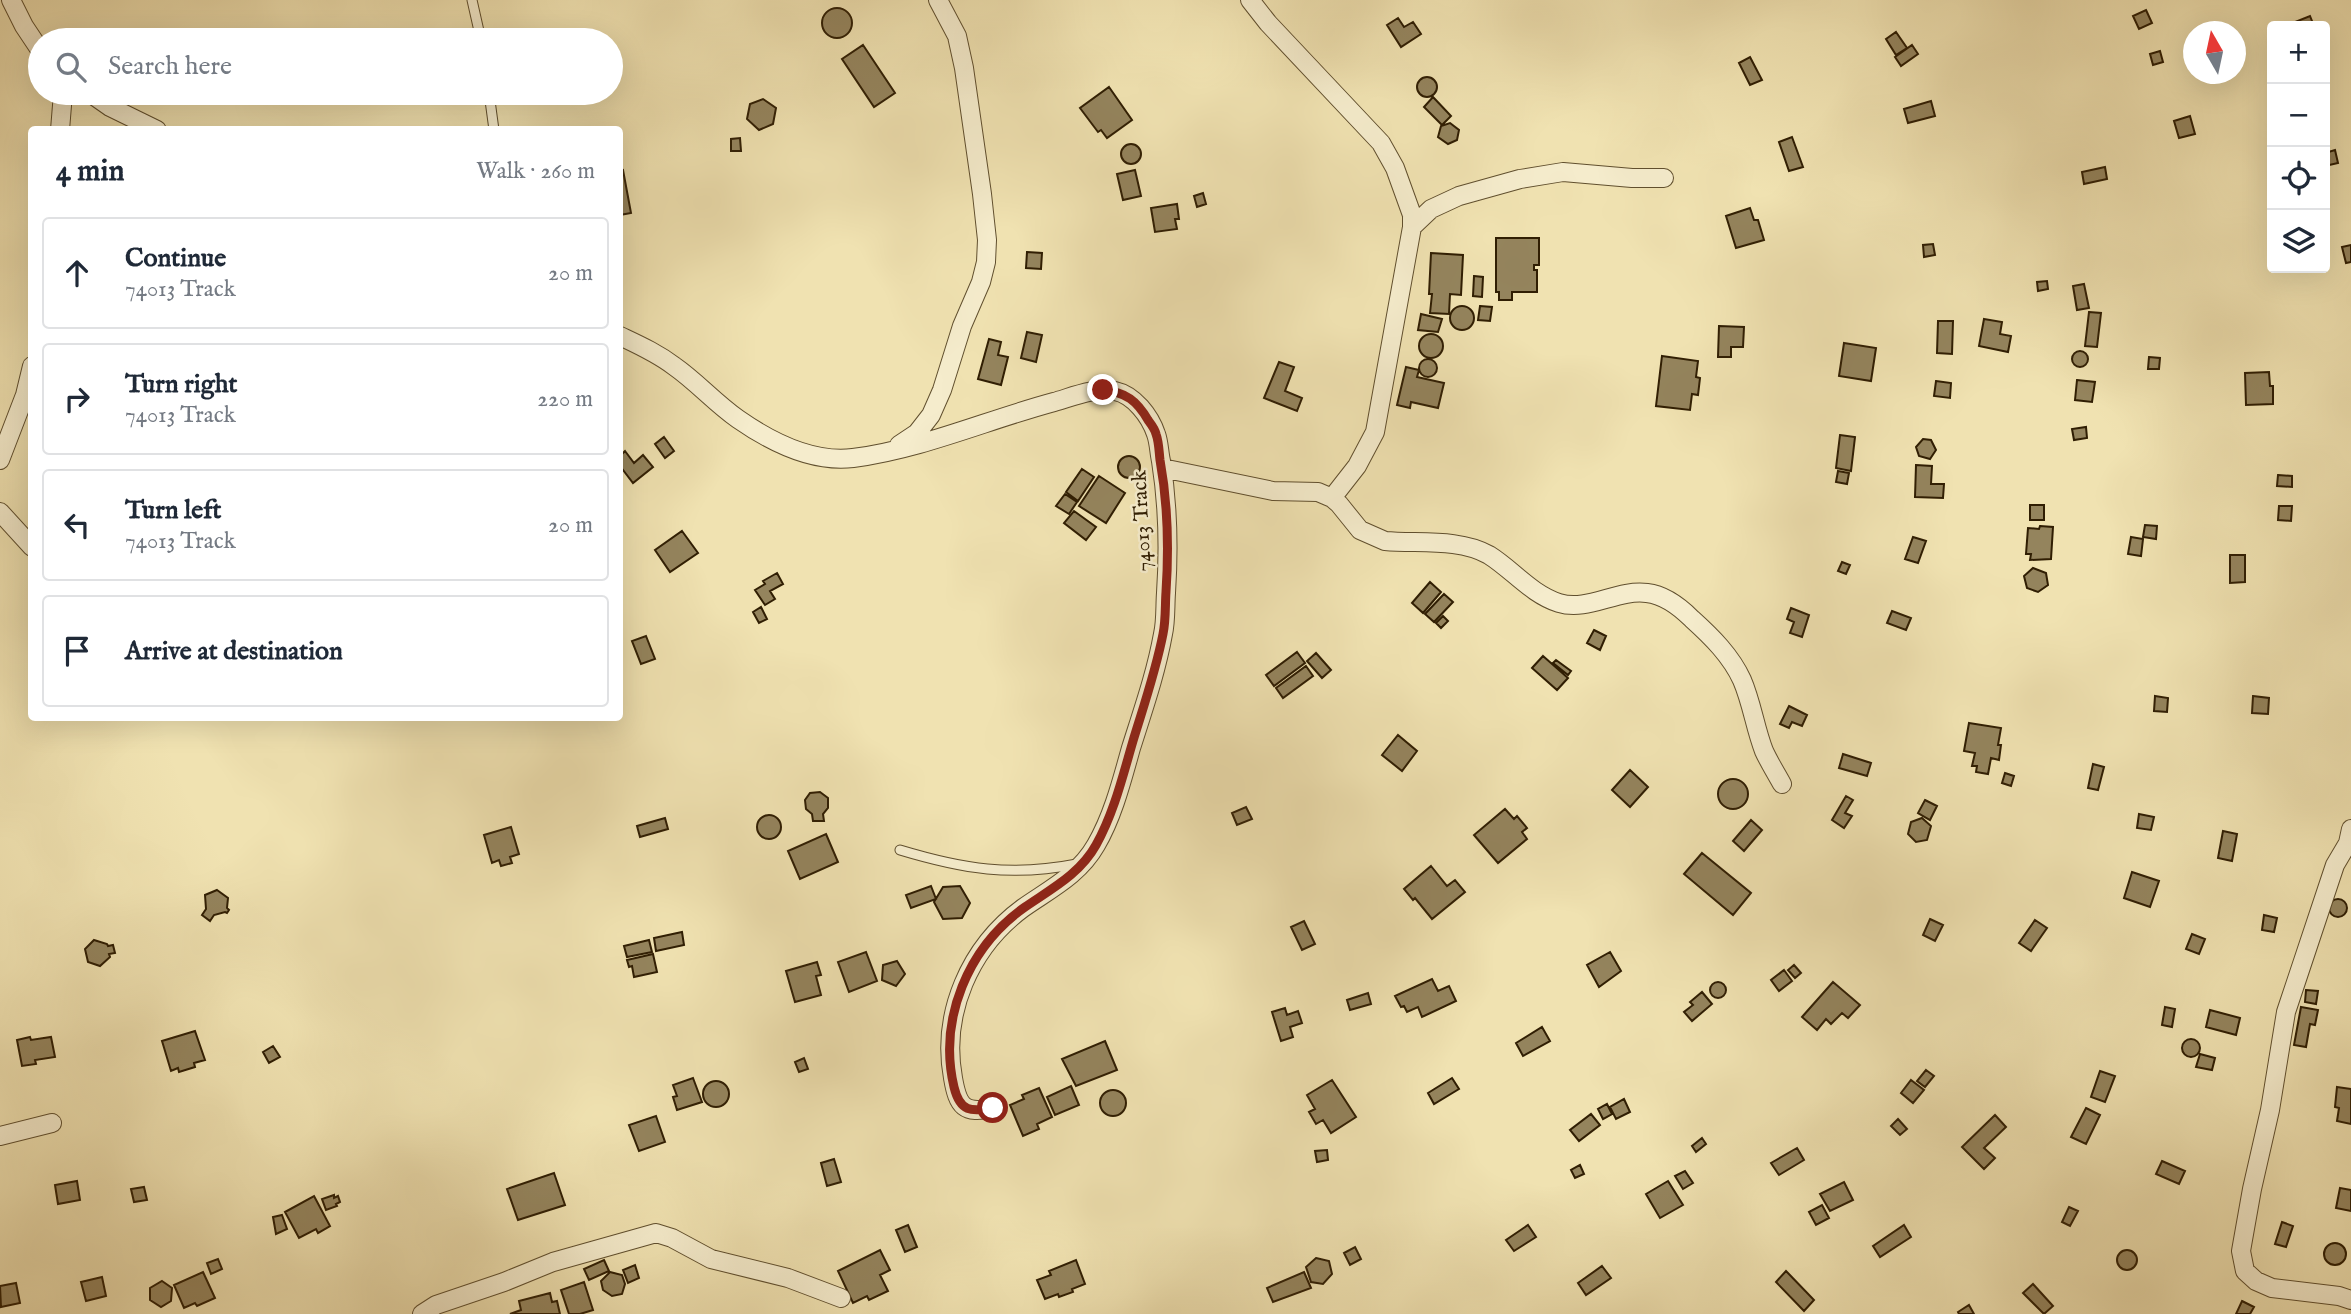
<!DOCTYPE html>
<html lang="en">
<head>
<meta charset="utf-8">
<style>
  :root { --surface:#fff; --page:#f6f6f7; --text:#1f2937; --muted:#747a83; --line:#e0e1e3 }
  body { margin:0; font-family:"IM FELL English",serif; background:var(--page); color:var(--text) }
  .controls { position:absolute; right:21px; top:21px; display:grid; overflow:hidden; border-radius:7px; box-shadow:0 7px 28px #0002 }
  .controls button { width:63px; height:63px; display:grid; place-items:center; padding:0; border:0; border-bottom:2px solid var(--line); background:var(--surface); color:var(--text); font:35px sans-serif }
  .compass { position:absolute; left:2183px; top:21px; width:63px; height:63px; border-radius:50%; background:var(--surface); box-shadow:0 7px 28px #0002; rotate:351deg }
  .stop { position:absolute; width:21px; height:21px; margin:-16px; border:5px solid #8f2418; border-radius:50%; background:#fff }
  .stop.end { background:#8f2418; border-color:#fff; box-shadow:0 2px 7px #0008 }
  .list { margin:0; padding:0; list-style:none }
  h2 { display:flex; justify-content:space-between; align-items:center; height:91px; margin:0; padding:0 28px; font-size:30px }
  h2 small { font-size:23px; font-weight:400; color:var(--muted) }
  .list li { display:grid; grid-template-columns:46px 1fr auto; gap:21px; align-items:center; box-sizing:border-box; height:112px; margin:0 14px 14px; padding:0 14px; border:2px solid var(--line); border-radius:7px }
  .list b { display:block; font-size:26px; white-space:nowrap }
  .list p { margin:0; font-size:23px; white-space:nowrap; color:var(--muted) }
  .list em { font-size:23px; font-style:normal; color:var(--muted) }
  .icon { flex:none; width:38px; height:38px; fill:none; stroke:currentColor; stroke-width:2; stroke-linecap:round; stroke-linejoin:round }
  .map { position:relative; flex:none; width:2351px; height:1314px; overflow:hidden }
  .search { position:absolute; background:var(--surface); box-shadow:0 7px 28px #0002; left:28px; top:28px; width:595px; height:77px; display:flex; align-items:center; gap:18px; box-sizing:border-box; padding:0 24px; border-radius:38px; color:var(--muted); font-size:26px }
  .panel { position:absolute; background:var(--surface); box-shadow:0 7px 28px #0002; left:28px; top:126px; width:595px; height:595px; border-radius:7px }
  .map>svg:first-child { display:block }
  .building { fill:#94845d; stroke:#301e03; stroke-width:2 }
  .lines { fill:none; stroke-linecap:round; stroke-linejoin:round }
  .lane-casing { stroke:#604f2e; stroke-width:11 }
  .street-casing { stroke:#604f2e; stroke-width:20 }
  .lane { stroke:#f5eccc; stroke-width:9 }
  .street { stroke:#f5eccc; stroke-width:18 }
  .route { stroke:#8f2418; stroke-width:9 }
  .labels { text-anchor:middle; stroke-width:5; stroke-linejoin:round; paint-order:stroke }
  .street-label { font-size:21px; fill:#301e03; stroke:#f5eccc }
</style>
</head>
<body>
<div class="map">
<svg width="2351" height="1314" viewBox="0 0 2351 1314">
  <rect width="100%" height="100%" fill="#f0e2b1"/>
  <filter id="stains"><feTurbulence type="fractalNoise" baseFrequency=".00286" numOctaves="4"/><feColorMatrix values="0 0 0 0 .2 0 0 0 0 .09 0 0 0 0 .02 0 0 0 .5 -.17"/></filter>
  <radialGradient id="worn" r=".72"><stop offset=".6" stop-color="#630" stop-opacity="0"/><stop offset="1" stop-color="#630" stop-opacity=".3"/></radialGradient>
  <path class="building" d="M822 23a15 15 0 1 1 30 0a15 15 0 1 1-30 0Z
    M2146,10L2152,23L2139,29L2133,16Z
    M2310,16L2314,26H2297L2295,22Z
    M1398,18L1404,27L1413,22L1421,34L1401,47L1387,25Z
    M1896,32L1907,48L1896,55L1886,39Z
    M863,45L895,93L874,107L842,59Z
    M1912,45L1918,54L1901,66L1895,57Z
    M2160,51L2163,62L2153,65L2150,54Z
    M1750,57L1762,80L1750,85L1739,63Z
    M1417 87a10 10 0 1 1 20 0a10 10 0 1 1-20 0Z
    M1109,87L1132,120L1107,138L1101,130L1098,132L1080,108Z
    M1433,97L1451,116L1442,125L1424,107Z
    M763,99L776,108L773,124L759,130L747,119L750,104Z
    M1931,101L1935,116L1908,123L1904,109Z
    M2190,116L2195,134L2179,138L2174,121Z
    M1450,123L1459,130L1457,140L1448,144L1438,137L1441,126Z
    M1792,137L1803,167L1789,171L1779,142Z
    M740,138L741,151H731V139Z
    M1121 154a10 10 0 1 1 20 0a10 10 0 1 1-20 0Z
    M2335,150L2338,163L2325,166V153Z
    M2105,167L2107,179L2084,184L2082,172Z
    M623,170L631,213L620,215V171Z
    M1135,170L1141,196L1123,200L1117,174Z
    M1203,193L1206,204L1197,207L1194,196Z
    M1177,204L1179,219H1175L1177,229L1155,232L1151,208Z
    M1750,208L1754,220H1758L1764,240L1736,248L1726,216Z
    M1496,238H1539V265H1534V270H1537V292H1512V300H1499V292H1496Z
    M1933,244L1935,255L1924,257L1923,245Z
    M2351,245V262L2346,263L2342,247Z
    M1027,252L1042,253L1041,269L1026,268Z
    M1431,253L1463,255L1461,295L1450,294L1449,314L1430,313L1432,294H1429Z
    M1474,276L1483,277L1482,297L1473,296Z
    M2047,281L2048,289L2038,291L2037,282Z
    M2084,284L2089,308L2077,310L2073,286Z
    M1480,306L1492,307L1490,321L1478,320Z
    M1450 318a12 12 0 1 1 24 0a12 12 0 1 1-24 0Z
    M2089,312L2101,313L2097,347L2085,346Z
    M1421,314L1442,319L1438,332L1418,330Z
    M1984,319L2002,322L2000,334L2011,336L2008,352L1979,346Z
    M1938,321H1953L1952,354L1937,353Z
    M1719,326L1744,327L1743,347H1731V357H1718Z
    M1027,332L1042,335L1036,362L1021,358Z
    M1419 346a12 12 0 1 1 24 0a12 12 0 1 1-24 0Z
    M989,339L1001,342L998,355L1008,357L1001,385L978,379Z
    M1844,343L1876,348L1871,381L1839,376Z
    M2072 359a8 8 0 1 1 16 0a8 8 0 1 1-16 0Z
    M1662,356L1698,361L1696,377L1700,378L1698,395L1692,394L1690,410L1656,406Z
    M2149,357L2160,358L2159,369H2148Z
    M1419 368a9 9 0 1 1 18 0a9 9 0 1 1-18 0Z
    M1279,362L1294,367L1285,391L1302,398L1297,411L1264,398Z
    M1406,367L1419,370L1417,377L1444,383L1438,408L1411,402L1410,408L1397,405Z
    M2269,372L2270,386H2273V404L2246,405L2245,373Z
    M2077,380L2095,382L2092,402L2075,400Z
    M1936,381L1951,383L1950,398L1934,396Z
    M2086,427L2087,438L2074,440L2072,429Z
    M1840,435L1855,437L1851,471L1836,468Z
    M664,437L674,451L665,458L655,444Z
    M1923,439L1931,440L1936,450L1930,459L1919,456L1916,447Z
    M625,451L634,463L643,455L653,467L633,483L620,466V456Z
    M1118 467a11 11 0 1 1 22 0a11 11 0 1 1-22 0Z
    M1916,465L1932,466L1931,484H1944L1943,498L1915,497Z
    M1082,469L1094,477L1078,501L1066,492Z
    M1838,471L1849,473L1847,484L1836,482Z
    M2278,475L2292,476V487L2277,486Z
    M1099,476L1125,493L1106,523L1079,506Z
    M1065,494L1077,502L1069,514L1056,506Z
    M2030,505H2044V520H2030Z
    M2279,506H2292L2291,521L2278,520Z
    M1074,511L1096,527L1086,540L1064,523Z
    M2145,525L2157,526L2156,539L2143,537Z
    M2040,526L2053,527L2051,559L2030,560L2031,554H2026L2028,528L2039,529Z
    M682,531L698,553L670,572L655,550Z
    M1913,537L1926,541L1918,563L1905,559Z
    M2131,537L2143,539L2141,556L2128,554Z
    M2230,555H2245V582L2230,583Z
    M1842,562L1850,565L1846,574L1838,571Z
    M2033,568L2046,573L2048,585L2038,592L2027,588L2024,576Z
    M777,573L783,584L770,591L775,599L765,605L755,590L765,584L763,581Z
    M1430,582L1441,592L1423,613L1412,603Z
    M1444,594L1453,602L1434,622L1425,614Z
    M761,607L767,619L759,623L753,612Z
    M1791,608L1809,615L1802,637L1790,633L1794,622L1787,619Z
    M1892,611L1911,618L1906,630L1887,623Z
    M1443,616L1448,621L1441,628L1436,623Z
    M1594,630L1606,636L1600,650L1587,643Z
    M646,636L655,659L641,664L632,641Z
    M1297,652L1305,663L1274,686L1266,675Z
    M1316,653L1331,670L1322,678L1307,661Z
    M1543,656L1568,678L1557,690L1532,668Z
    M1556,660L1571,671L1568,675L1553,663Z
    M1306,666L1313,676L1283,698L1276,688Z
    M2155,696L2168,698L2167,712L2154,711Z
    M2253,696L2269,698L2268,714L2252,713Z
    M1789,706L1807,715L1802,726L1792,722L1789,728L1780,724Z
    M1969,723L2001,728L1998,745H2001L1999,760L1991,758L1988,774L1976,772L1977,766H1972L1975,753L1964,751Z
    M1398,735L1417,751L1402,771L1382,755Z
    M1843,754L1871,763L1867,776L1839,768Z
    M2093,764L2104,767L2098,790L2088,788Z
    M1630,770L1648,787L1630,807L1612,790Z
    M2005,773L2014,776L2011,786L2002,783Z
    M1718 794a15 15 0 1 1 30 0a15 15 0 1 1-30 0Z
    M820,792L828,798V808L823,814L824,821H813L812,814L806,809L805,800L810,793Z
    M1846,796L1853,800L1845,813L1852,816L1844,828L1832,820Z
    M1925,800L1937,806L1930,820L1918,813Z
    M1246,807L1252,819L1237,825L1232,813Z
    M1505,809L1514,819L1517,816L1527,828L1522,832L1527,839L1498,863L1474,835Z
    M2139,814L2154,817L2151,830L2137,828Z
    M757 827a12 12 0 1 1 24 0a12 12 0 1 1-24 0Z
    M665,818L668,829L640,837L637,826Z
    M1922,818L1931,826L1927,840L1916,842L1908,834L1911,822Z
    M1751,820L1762,830L1744,851L1733,841Z
    M511,827L519,854L510,857L512,863L501,866L499,860L492,863L484,835Z
    M2223,831L2237,834L2232,861L2218,858Z
    M826,834L838,862L800,879L788,851Z
    M1702,853L1751,893L1733,915L1684,874Z
    M1431,866L1447,886L1455,880L1465,892L1432,919L1415,898L1413,900L1404,889Z
    M2132,872L2159,881L2150,907L2124,898Z
    M931,886L936,899L911,908L906,895Z
    M960,886L970,903L962,918L943,919L934,902L943,887Z
    M217,890L228,898L227,908L229,910L227,913L225,912L214,915L210,921L202,915L206,909L205,895Z
    M2329 908a9 9 0 1 1 18 0a9 9 0 1 1-18 0Z
    M2264,915L2277,918L2274,932L2262,930Z
    M1930,919L1943,925L1935,941L1923,935Z
    M2035,920L2047,928L2031,951L2019,943Z
    M1304,921L1315,944L1302,950L1291,927Z
    M682,932L684,945L656,951L654,938Z
    M2192,934L2205,939L2199,954L2186,949Z
    M94,940L107,944L108,946L113,945L115,953L109,954L110,957L100,966L88,962L85,949Z
    M649,940L652,952L627,957L624,946Z
    M866,952L877,981L849,992L838,962Z
    M1610,952L1621,971L1599,987L1587,965Z
    M653,954L657,972L634,977L632,966L629,967L627,960Z
    M897,961L905,974L896,986L882,980L883,965Z
    M817,962L821,975L816,976L821,995L795,1002L786,971Z
    M1794,965L1801,973L1795,978L1788,970Z
    M1784,970L1792,981L1779,991L1771,980Z
    M1432,979L1438,991L1449,986L1456,1001L1422,1017L1418,1007L1407,1012L1404,1006L1401,1007L1395,996Z
    M1710 990a8 8 0 1 1 16 0a8 8 0 1 1-16 0Z
    M1833,982L1860,1005L1848,1018L1842,1013L1831,1024L1826,1019L1817,1030L1802,1017Z
    M2306,990L2318,991L2316,1004L2305,1002Z
    M1702,992L1712,1004L1692,1021L1684,1012L1693,1005L1690,1002Z
    M1368,993L1371,1004L1350,1010L1347,1000Z
    M2165,1007L2175,1009L2172,1027L2162,1025Z
    M2301,1007L2318,1010L2315,1025L2310,1024L2306,1047L2294,1045Z
    M1285,1008L1287,1015L1298,1011L1302,1023L1290,1027L1293,1037L1281,1041L1272,1012Z
    M2210,1010L2240,1018L2236,1035L2206,1027Z
    M1542,1027L1550,1041L1523,1056L1516,1043Z
    M195,1031L205,1060L194,1063L195,1067L179,1072L178,1068L171,1071L162,1041Z
    M30,1037L31,1040L51,1037L55,1057L35,1060L36,1064L22,1066L17,1040Z
    M2182 1048a9 9 0 1 1 18 0a9 9 0 1 1-18 0Z
    M1105,1041L1117,1070L1076,1086L1062,1059Z
    M273,1046L280,1057L269,1063L263,1052Z
    M2200,1054L2215,1058L2212,1070L2196,1067Z
    M804,1058L808,1069L799,1072L795,1062Z
    M1926,1070L1934,1076L1925,1087L1917,1081Z
    M2100,1071L2115,1076L2105,1102L2091,1097Z
    M693,1078L702,1102L677,1110L673,1097L677,1096L673,1085Z
    M1452,1078L1459,1089L1434,1104L1428,1093Z
    M1332,1080L1356,1117L1331,1133L1323,1120L1316,1124L1309,1112L1315,1109L1307,1095Z
    M1911,1080L1924,1090L1913,1103L1901,1093Z
    M703 1094a13 13 0 1 1 26 0a13 13 0 1 1-26 0Z
    M1071,1086L1079,1105L1055,1115L1047,1097Z
    M2337,1087L2351,1089V1124L2337,1121L2339,1108L2335,1107Z
    M1039,1088L1052,1117L1037,1124L1039,1129L1023,1136L1010,1105L1024,1099L1022,1095Z
    M1100 1103a13 13 0 1 1 26 0a13 13 0 1 1-26 0Z
    M1624,1099L1630,1112L1616,1119L1610,1107Z
    M1607,1104L1612,1114L1603,1119L1598,1109Z
    M2086,1108L2100,1115L2086,1144L2071,1137Z
    M1591,1114L1600,1125L1579,1141L1570,1130Z
    M1995,1115L2006,1127L1984,1148L1995,1158L1984,1169L1962,1147Z
    M656,1116L665,1142L639,1151L629,1125Z
    M1898,1119L1907,1129L1900,1135L1891,1126Z
    M1702,1138L1706,1144L1696,1152L1692,1146Z
    M1797,1148L1804,1160L1779,1175L1771,1163Z
    M1327,1150L1328,1160L1317,1162L1315,1151Z
    M834,1159L841,1182L827,1186L821,1163Z
    M2162,1161L2185,1171L2179,1184L2156,1174Z
    M1580,1165L1584,1174L1575,1178L1571,1170Z
    M1685,1171L1693,1183L1683,1189L1675,1176Z
    M554,1173L565,1205L518,1220L507,1189Z
    M77,1181L80,1200L58,1204L55,1185Z
    M1668,1181L1683,1205L1660,1218L1646,1194Z
    M1844,1182L1853,1200L1830,1211L1820,1194Z
    M144,1187L147,1200L134,1202L131,1189Z
    M2340,1188L2351,1190V1211L2336,1208Z
    M334,1195V1198L338,1196L340,1202L336,1204L337,1206L326,1210L322,1199Z
    M314,1196L330,1226L318,1233L316,1229L299,1238L285,1212Z
    M1822,1205L1829,1218L1816,1225L1809,1212Z
    M2069,1207L2078,1211L2070,1226L2062,1222Z
    M282,1215L287,1229L276,1234L273,1217Z
    M2282,1222L2293,1226L2286,1247L2275,1244Z
    M908,1225L917,1247L905,1252L896,1230Z
    M1528,1225L1536,1237L1514,1251L1506,1240Z
    M1904,1225L1911,1237L1880,1257L1873,1246Z
    M2324 1254a11 11 0 1 1 22 0a11 11 0 1 1-22 0Z
    M1355,1247L1361,1259L1350,1265L1344,1253Z
    M880,1250L890,1270L880,1275L888,1291L869,1300L867,1296L853,1303L838,1271Z
    M2117 1260a10 10 0 1 1 20 0a10 10 0 1 1-20 0Z
    M1316,1258L1329,1261L1332,1274L1323,1284L1311,1282L1306,1267Z
    M218,1259L222,1269L211,1274L207,1263Z
    M604,1260L609,1271L589,1280L584,1269Z
    M1076,1260L1085,1284L1072,1289L1073,1292L1059,1297L1058,1294L1045,1299L1037,1280L1051,1275L1049,1271Z
    M635,1265L639,1278L628,1283L623,1270Z
    M1602,1266L1611,1278L1586,1295L1578,1283Z
    M1786,1271L1814,1300L1804,1311L1776,1282Z
    M203,1272L215,1298L197,1306L195,1303L184,1308L174,1285Z
    M610,1272L622,1275L625,1284L622,1294L612,1296L603,1290L601,1281Z
    M1304,1272L1311,1288L1273,1302L1267,1288Z
    M102,1277L106,1296L86,1301L81,1282Z
    M162,1281L172,1288L171,1301L161,1307L150,1300V1288Z
    M584,1282L593,1310L580,1314H569L561,1290Z
    M16,1283L20,1303L1,1307L0,1286Z
    M2033,1284L2053,1306L2044,1314L2023,1293Z
    M550,1293L552,1302L557,1301L560,1314H510L521,1310L519,1301Z
    M2242,1301L2254,1307L2250,1314H2236Z
    M1969,1305L1974,1314H1959L1958,1312Z"/>
  <g class="lines">
    <g class="lane-casing">
      <path id="lane" d="M472,0L481,40
        M489,93L494,130
        M900,850C963,869 1011,877 1077,864"/>
    </g>
    <g class="street-casing">
      <path id="street" d="M11,0L24,26L40,50
        M1250,0L1268,23L1381,143L1395,168L1412,215V227
        M90,93L110,107L157,130
        M60,130L63,93
        M620,336C639,345 657,353 674,366C697,382 715,403 738,419C771,442 812,463 853,458C922,449 987,420 1054,402C1072,397 1095,387 1115,391C1134,395 1150,416 1156,434C1159,442 1159,452 1161,461C1168,505 1169,548 1166,593C1165,606 1166,621 1163,634C1156,673 1143,710 1131,748C1122,780 1113,816 1096,845C1079,875 1050,889 1023,908C970,947 941,1013 953,1078C958,1107 964,1114 993,1108
        M899,445L917,433L931,415L942,390L962,326L981,282L986,262L987,240L982,194L964,68L957,36L938,0
        M0,460L25,395L32,366
        M1162,468L1273,491L1318,492L1332,498L1339,504L1360,530L1385,541C1418,544 1459,538 1489,555C1513,570 1531,594 1559,603C1588,612 1617,589 1647,593C1665,595 1680,607 1692,619C1712,637 1731,656 1742,680C1752,703 1755,728 1764,751C1769,762 1776,773 1782,784
        M1332,498L1357,466L1375,432L1412,227L1431,209L1459,196L1520,179L1563,172L1632,178H1664
        M0,512L32,547
        M2351,829L2348,843L2335,865L2286,1012L2270,1110L2252,1189L2241,1251L2245,1271L2256,1281L2272,1288L2339,1296L2351,1300
        M0,1136L52,1123
        M422,1314L436,1305L504,1282L553,1262L656,1233L672,1238L711,1259L788,1278L841,1298"/>
    </g>
    <use href="#lane" class="lane"/>
    <use href="#street" class="street"/>
  </g>
  <g class="lines">
    <path class="route" d="M993,1108C971,1112 960,1112 954,1087C938,1019 968,947 1025,907C1051,889 1080,874 1096,845C1114,813 1123,775 1133,741C1144,705 1156,670 1163,634C1166,620 1165,605 1166,592C1169,547 1168,504 1160,460C1159,452 1159,442 1156,434C1155,429 1151,424 1148,420C1137,401 1126,392 1103,390"/>
  </g>
  <g class="labels">
    <g class="street-label">
      <text transform="translate(1141 521) rotate(-93)" y="7">74013 Track</text>
    </g>
  </g>
  <rect width="100%" height="100%" filter="url(#stains)"/>
  <rect width="100%" height="100%" fill="url(#worn)"/>
</svg>
<div class="controls">
<button>+</button>
<button>−</button>
<button><svg class="icon" aria-label="locate" viewBox="0 0 24 24"><circle cx="12" cy="12" r="6"/><path d="M12 2v4M12 18v4M2 12h4M18 12h4"/></svg></button>
<button><svg class="icon" aria-label="layers" viewBox="0 0 24 24"><path d="M12 4l9 5-9 5-9-5zM3 14l9 5 9-5"/></svg></button>
</div>
<svg class="compass" viewBox="-18 -18 36 36"><path d="M0-13l5 13h-10z" fill="#e53935"/><path d="M0 13l5-13h-10z" fill="#747a83"/></svg>
<div class="stop" style="left:993px;top:1108px"></div>
<div class="stop end" style="left:1103px;top:390px"></div>
<div class="search"><svg class="icon" aria-label="search" viewBox="0 0 24 24"><circle cx="10" cy="10" r="6"/><path d="M15 15l6 6"/></svg>Search here</div>
<section class="panel">
<h2>4 min<small>Walk · 260 m</small></h2>
<ul class="list">
<li><svg class="icon" aria-label="ahead" viewBox="0 0 24 24"><path d="M12 20V5M6 11l6-6 6 6"/></svg><div><b>Continue</b><p>74013 Track</p></div><em>20 m</em></li>
<li><svg class="icon" aria-label="right" viewBox="0 0 24 24"><path d="M7 20v-9h11M14 6l5 5-5 5"/></svg><div><b>Turn right</b><p>74013 Track</p></div><em>220 m</em></li>
<li><svg class="icon" aria-label="left" viewBox="0 0 24 24"><path d="M17 20v-9H6M10 6l-5 5 5 5"/></svg><div><b>Turn left</b><p>74013 Track</p></div><em>20 m</em></li>
<li><svg class="icon" aria-label="arrive" viewBox="0 0 24 24"><path d="M6 21V4h12l-3 4 3 4H6"/></svg><div><b>Arrive at destination</b></div></li>
</ul>
</section>
</div>
</body>
</html>
